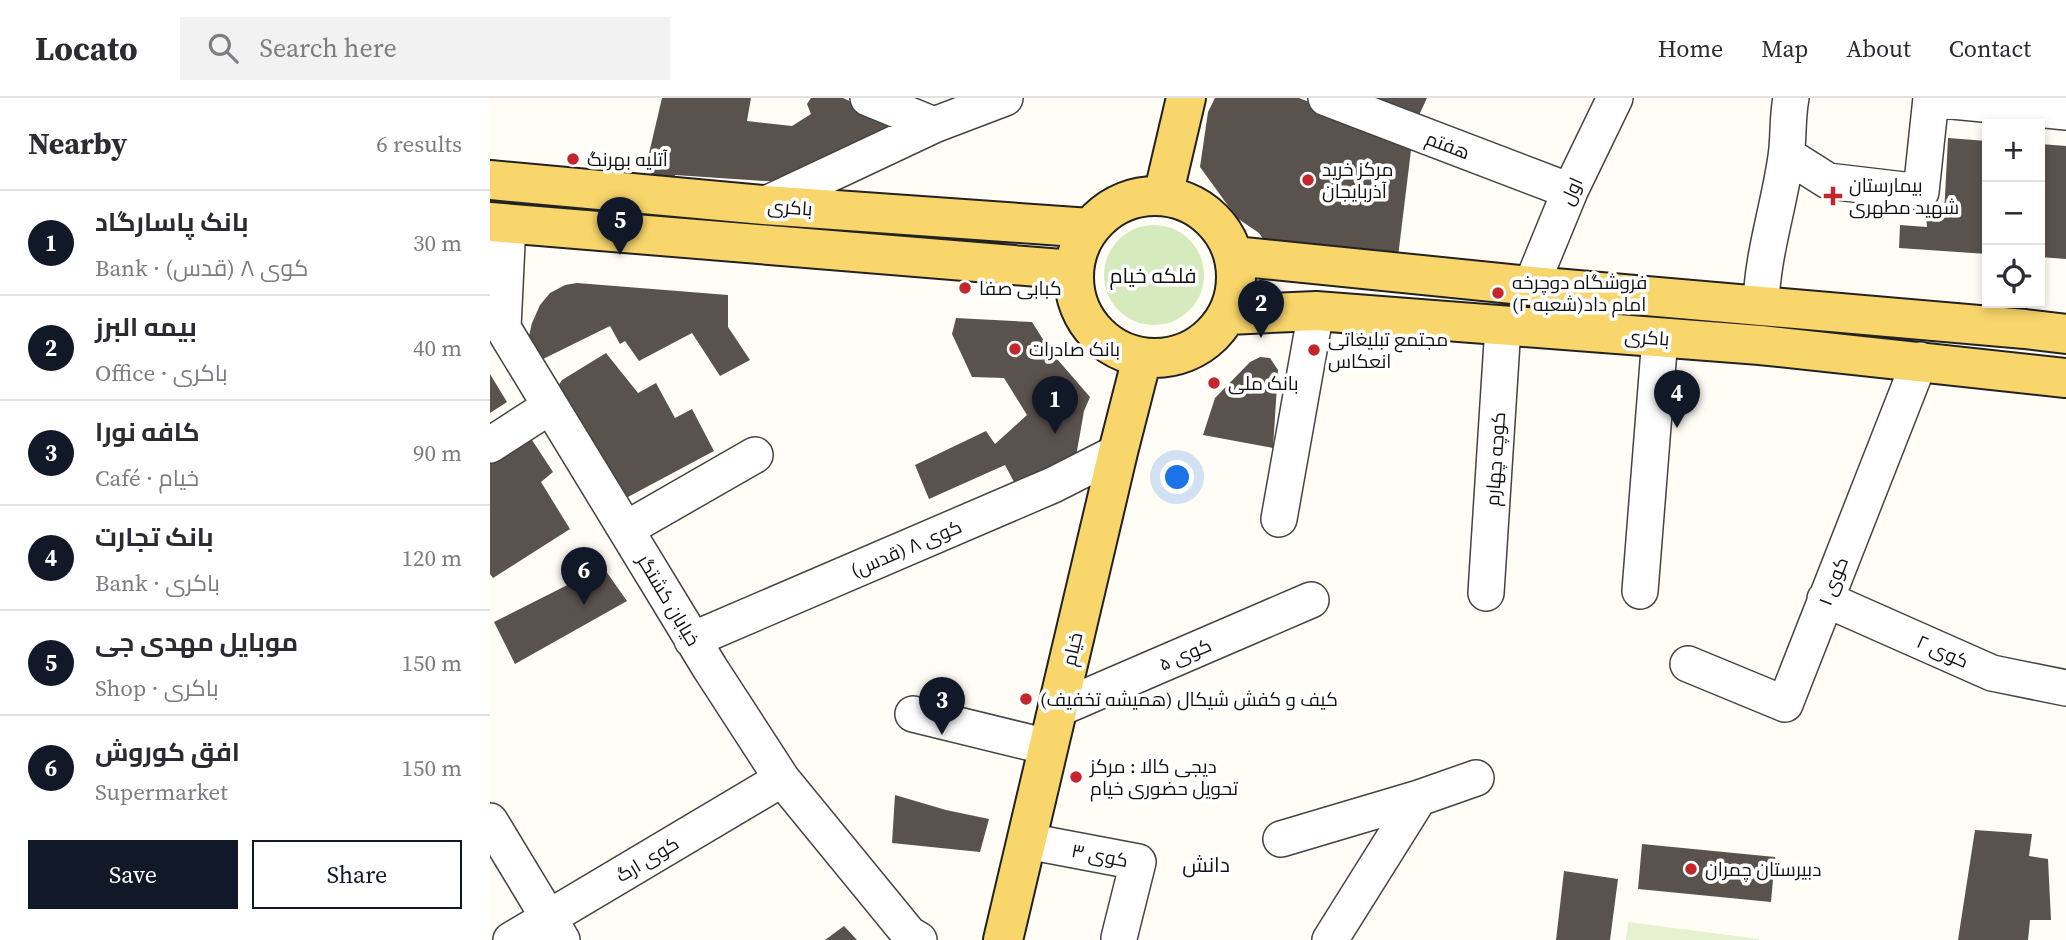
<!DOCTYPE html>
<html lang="en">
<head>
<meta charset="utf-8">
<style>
  :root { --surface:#fff; --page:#f2f2f3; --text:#2b2b33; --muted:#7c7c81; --line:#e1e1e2; --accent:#111827 }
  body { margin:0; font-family:"Source Serif 4",Cairo,serif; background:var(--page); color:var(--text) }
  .controls { position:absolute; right:21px; top:21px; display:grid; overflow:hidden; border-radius:0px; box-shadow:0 4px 10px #0003 }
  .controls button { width:63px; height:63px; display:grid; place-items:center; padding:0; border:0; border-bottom:2px solid var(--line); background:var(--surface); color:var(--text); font:35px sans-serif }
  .you { position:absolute; left:688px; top:380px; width:24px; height:24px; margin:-18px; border:5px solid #fff; border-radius:50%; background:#1a73e8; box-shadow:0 0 0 10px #1a73e833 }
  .badge { display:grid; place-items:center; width:46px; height:46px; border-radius:50%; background:var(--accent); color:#fff; font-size:23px; font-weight:700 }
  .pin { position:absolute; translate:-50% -58px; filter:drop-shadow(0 2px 4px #0008) }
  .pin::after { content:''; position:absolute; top:37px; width:24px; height:21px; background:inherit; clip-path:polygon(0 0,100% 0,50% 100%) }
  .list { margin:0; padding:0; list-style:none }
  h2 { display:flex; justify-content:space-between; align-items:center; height:91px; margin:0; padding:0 28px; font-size:30px }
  h2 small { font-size:23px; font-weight:400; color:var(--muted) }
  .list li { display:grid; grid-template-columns:46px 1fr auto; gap:21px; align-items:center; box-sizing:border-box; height:105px; padding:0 28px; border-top:2px solid var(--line) }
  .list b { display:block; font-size:26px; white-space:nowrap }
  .list p { margin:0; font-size:23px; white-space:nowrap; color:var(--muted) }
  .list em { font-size:23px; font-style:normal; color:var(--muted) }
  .actions { display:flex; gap:14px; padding:21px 28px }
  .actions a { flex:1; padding:16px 0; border:2px solid var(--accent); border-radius:0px; text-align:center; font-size:24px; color:var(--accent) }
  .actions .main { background:var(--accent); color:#fff }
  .icon { flex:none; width:38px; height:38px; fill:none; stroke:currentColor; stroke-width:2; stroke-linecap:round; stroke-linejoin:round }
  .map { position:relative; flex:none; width:1576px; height:842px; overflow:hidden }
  header { display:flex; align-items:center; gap:42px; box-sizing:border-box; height:98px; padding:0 35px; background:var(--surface); border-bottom:2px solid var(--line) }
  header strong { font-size:33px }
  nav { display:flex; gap:38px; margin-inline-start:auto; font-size:24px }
  .search { width:490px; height:63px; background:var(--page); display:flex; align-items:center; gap:18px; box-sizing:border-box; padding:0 24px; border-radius:0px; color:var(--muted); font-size:26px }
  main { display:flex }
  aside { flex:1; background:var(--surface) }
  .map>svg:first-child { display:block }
  .green { fill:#d5ebbd }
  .pitch { fill:#e6f2cf }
  .building { fill:#5a524d }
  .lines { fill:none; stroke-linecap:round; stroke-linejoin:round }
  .minor-casing { stroke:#444; stroke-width:38 }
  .major-casing { stroke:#222; stroke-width:42 }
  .minor { stroke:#fff; stroke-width:35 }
  .major { stroke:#f9d66b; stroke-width:38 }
  .poi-dot { fill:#c4262e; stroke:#fff; stroke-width:2.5 }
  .labels { text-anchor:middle; stroke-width:7; stroke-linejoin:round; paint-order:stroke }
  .street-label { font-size:19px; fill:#111; stroke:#fff }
  .poi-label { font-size:19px; fill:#111; stroke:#fff; text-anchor:start }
  .neighbourhood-label { font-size:21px; fill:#111; stroke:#fff }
</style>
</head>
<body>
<header>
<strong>Locato</strong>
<div class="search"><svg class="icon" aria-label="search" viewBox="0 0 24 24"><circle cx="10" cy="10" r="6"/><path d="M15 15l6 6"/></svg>Search here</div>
<nav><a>Home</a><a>Map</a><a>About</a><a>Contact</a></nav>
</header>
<main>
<aside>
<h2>Nearby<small>6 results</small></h2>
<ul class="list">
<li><span class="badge">1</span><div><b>بانک پاسارگاد</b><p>Bank · کوی ۸ (قدس)</p></div><em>30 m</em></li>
<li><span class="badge">2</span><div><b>بیمه البرز</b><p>Office · باکری</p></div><em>40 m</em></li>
<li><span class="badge">3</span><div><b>کافه نورا</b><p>Café · خیام</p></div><em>90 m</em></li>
<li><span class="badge">4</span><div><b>بانک تجارت</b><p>Bank · باکری</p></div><em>120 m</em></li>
<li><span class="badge">5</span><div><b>موبایل مهدی جی</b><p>Shop · باکری</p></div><em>150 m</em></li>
<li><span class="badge">6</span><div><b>افق کوروش</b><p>Supermarket</p></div><em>150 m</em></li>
</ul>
<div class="actions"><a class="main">Save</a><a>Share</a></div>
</aside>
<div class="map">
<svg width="1576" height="842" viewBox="0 0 1576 842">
  <rect width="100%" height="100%" fill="#fffdf5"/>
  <path class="green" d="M614 177a50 50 0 1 1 100 0a50 50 0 1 1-100 0Z"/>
  <path class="pitch" d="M1138,824L1269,841V842H1136Z"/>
  <path class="building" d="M172,0H261L257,23L302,28L321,16L317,6L321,0H353L417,29L305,85L185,77L184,84L153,81Z
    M725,0H809L922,44L907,167L782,154L769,135L747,120L710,69L718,14Z
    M861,0H937L924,28Z
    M1458,40L1497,43V156L1409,150L1410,127L1437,129L1436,116L1454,117Z
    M1550,46L1576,48V161L1550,159Z
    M87,185L238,197V229L260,262L230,278L202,235L149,263L135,243L130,246L120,228L45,265L38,242L42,225L50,207L60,195L75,187Z
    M466,220L542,224L561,254L600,299L594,313L584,370L531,397L515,367L439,401L425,367L496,333L505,346L537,317L514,280L482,279L462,236Z
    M116,255L148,295L166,285L185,320L202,311L224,353L136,400L93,326L89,328L67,290L72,282Z
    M770,259L780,260L788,272L783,350L713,337L725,300L760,264Z
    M0,276L17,304L0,315Z
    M40,339L63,374L51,384L80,431L3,480L0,476V359Z
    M113,469L137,503L25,566L4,524Z
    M405,697L456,712L499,721L490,754L402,745Z
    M1485,732L1542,736L1539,758L1558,761L1561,822H1540L1538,842H1468Z
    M1152,746L1285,759L1281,804L1148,791Z
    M1074,773L1128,781L1120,842H1066Z
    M354,828L367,842H335Z"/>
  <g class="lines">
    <g class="minor-casing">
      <path id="minor" d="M378,0L444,27
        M836,0L1080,93
        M1441,1L1576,14
        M1297,57L1338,83L1431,94L1441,0
        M274,107L444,27L515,0
        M18,125L13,230L220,570L292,681L419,836L429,842
        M1041,188L1080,93L1125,0
        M1271,208C1272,157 1289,109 1296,59C1299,39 1297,20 1301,0
        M0,347L59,309
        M789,421L826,213
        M136,431L265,357
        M1150,493L1170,239
        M996,495L1013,228
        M1335,501L1502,575L1576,590
        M202,542L563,387L628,354
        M1198,566L1295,606L1430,262
        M568,611L821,502
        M423,616L558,649
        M0,723L72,842
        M791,741L929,700L986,680
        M537,743L648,764L629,840
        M21,842L292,681
        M840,842L929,700"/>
    </g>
    <g class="major-casing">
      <path id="major" d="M0,82L274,107L600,130
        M584 179a81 81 0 1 1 162 0a81 81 0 1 1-162 0Z
        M673,98L696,0
        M0,124L584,172
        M744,158L1041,188L1535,231L1576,236
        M738,217L826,213L1270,247L1576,280
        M513,842L628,354L652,260"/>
    </g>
    <use href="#minor" class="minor"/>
    <use href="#major" class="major"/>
  </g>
  <g class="poi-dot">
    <circle cx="83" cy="61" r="7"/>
    <circle cx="818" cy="82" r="7"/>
    <path d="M1339.5 87.5h7v7h7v7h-7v7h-7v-7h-7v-7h7z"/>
    <circle cx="475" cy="190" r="7"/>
    <circle cx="1008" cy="195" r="7"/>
    <circle cx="525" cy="251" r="7"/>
    <circle cx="824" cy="252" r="7"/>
    <circle cx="724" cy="285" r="7"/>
    <circle cx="536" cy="601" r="7"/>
    <circle cx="586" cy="679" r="7"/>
    <circle cx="1201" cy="771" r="7"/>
  </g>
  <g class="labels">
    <g class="street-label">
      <text transform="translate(958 47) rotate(21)" y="7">هفتم</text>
      <text transform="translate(1081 93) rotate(-66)" y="7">اول</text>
      <text transform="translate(300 109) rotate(4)" y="7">باکری</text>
      <text transform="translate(1157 239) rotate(4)" y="7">باکری</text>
      <text transform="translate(1005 361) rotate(-86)" y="7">کوچه چهارم</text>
      <text transform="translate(416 450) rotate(-23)" y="7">کوی ۸ (قدس)</text>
      <text transform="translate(1343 483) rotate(-69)" y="7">کوی ۱</text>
      <text transform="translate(179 502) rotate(59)" y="7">خیابان کشتگر</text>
      <text transform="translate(582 551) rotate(-77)" y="7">خیام</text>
      <text transform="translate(1453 553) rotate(24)" y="7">کوی ۲</text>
      <text transform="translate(695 556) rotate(-23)" y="7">کوی ۵</text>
      <text transform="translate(610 757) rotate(11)" y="7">کوی ۳</text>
      <text transform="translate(157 761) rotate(-31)" y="7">کوی ارگ</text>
    </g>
    <g class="poi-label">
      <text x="97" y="68">آتلیه بهرنگ</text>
      <text x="832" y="78">مرکز خرید<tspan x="832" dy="22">آذربایجان</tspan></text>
      <text x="1359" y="94">بیمارستان<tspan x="1359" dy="22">شهید مطهری</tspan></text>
      <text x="1022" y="191">فروشگاه دوچرخه<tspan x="1022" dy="22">امام داد(شعبه ۲)</tspan></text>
      <text x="489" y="197">کبابی صفا</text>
      <text x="838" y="248">مجتمع تبلیغاتی<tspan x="838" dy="22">انعکاس</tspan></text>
      <text x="539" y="258">بانک صادرات</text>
      <text x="738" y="292">بانک ملی</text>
      <text x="550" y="608">کیف و کفش شیکال (همیشه تخفیف)</text>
      <text x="600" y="675">دیجی کالا : مرکز<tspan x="600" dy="22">تحویل حضوری خیام</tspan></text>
      <text x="1215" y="778">دبیرستان چمران</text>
    </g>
    <g class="neighbourhood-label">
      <text x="663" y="185">فلکه خیام</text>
      <text x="716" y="774">دانش</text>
    </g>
  </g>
</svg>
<div class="controls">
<button>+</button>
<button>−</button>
<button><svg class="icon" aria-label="locate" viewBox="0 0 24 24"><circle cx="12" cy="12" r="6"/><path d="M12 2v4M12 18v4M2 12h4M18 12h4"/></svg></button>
</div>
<div class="you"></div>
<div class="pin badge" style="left:565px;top:336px">1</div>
<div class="pin badge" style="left:771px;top:240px">2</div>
<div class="pin badge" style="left:452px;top:637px">3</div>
<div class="pin badge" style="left:1187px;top:330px">4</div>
<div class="pin badge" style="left:130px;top:157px">5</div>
<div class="pin badge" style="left:94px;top:507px">6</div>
</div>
</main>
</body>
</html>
